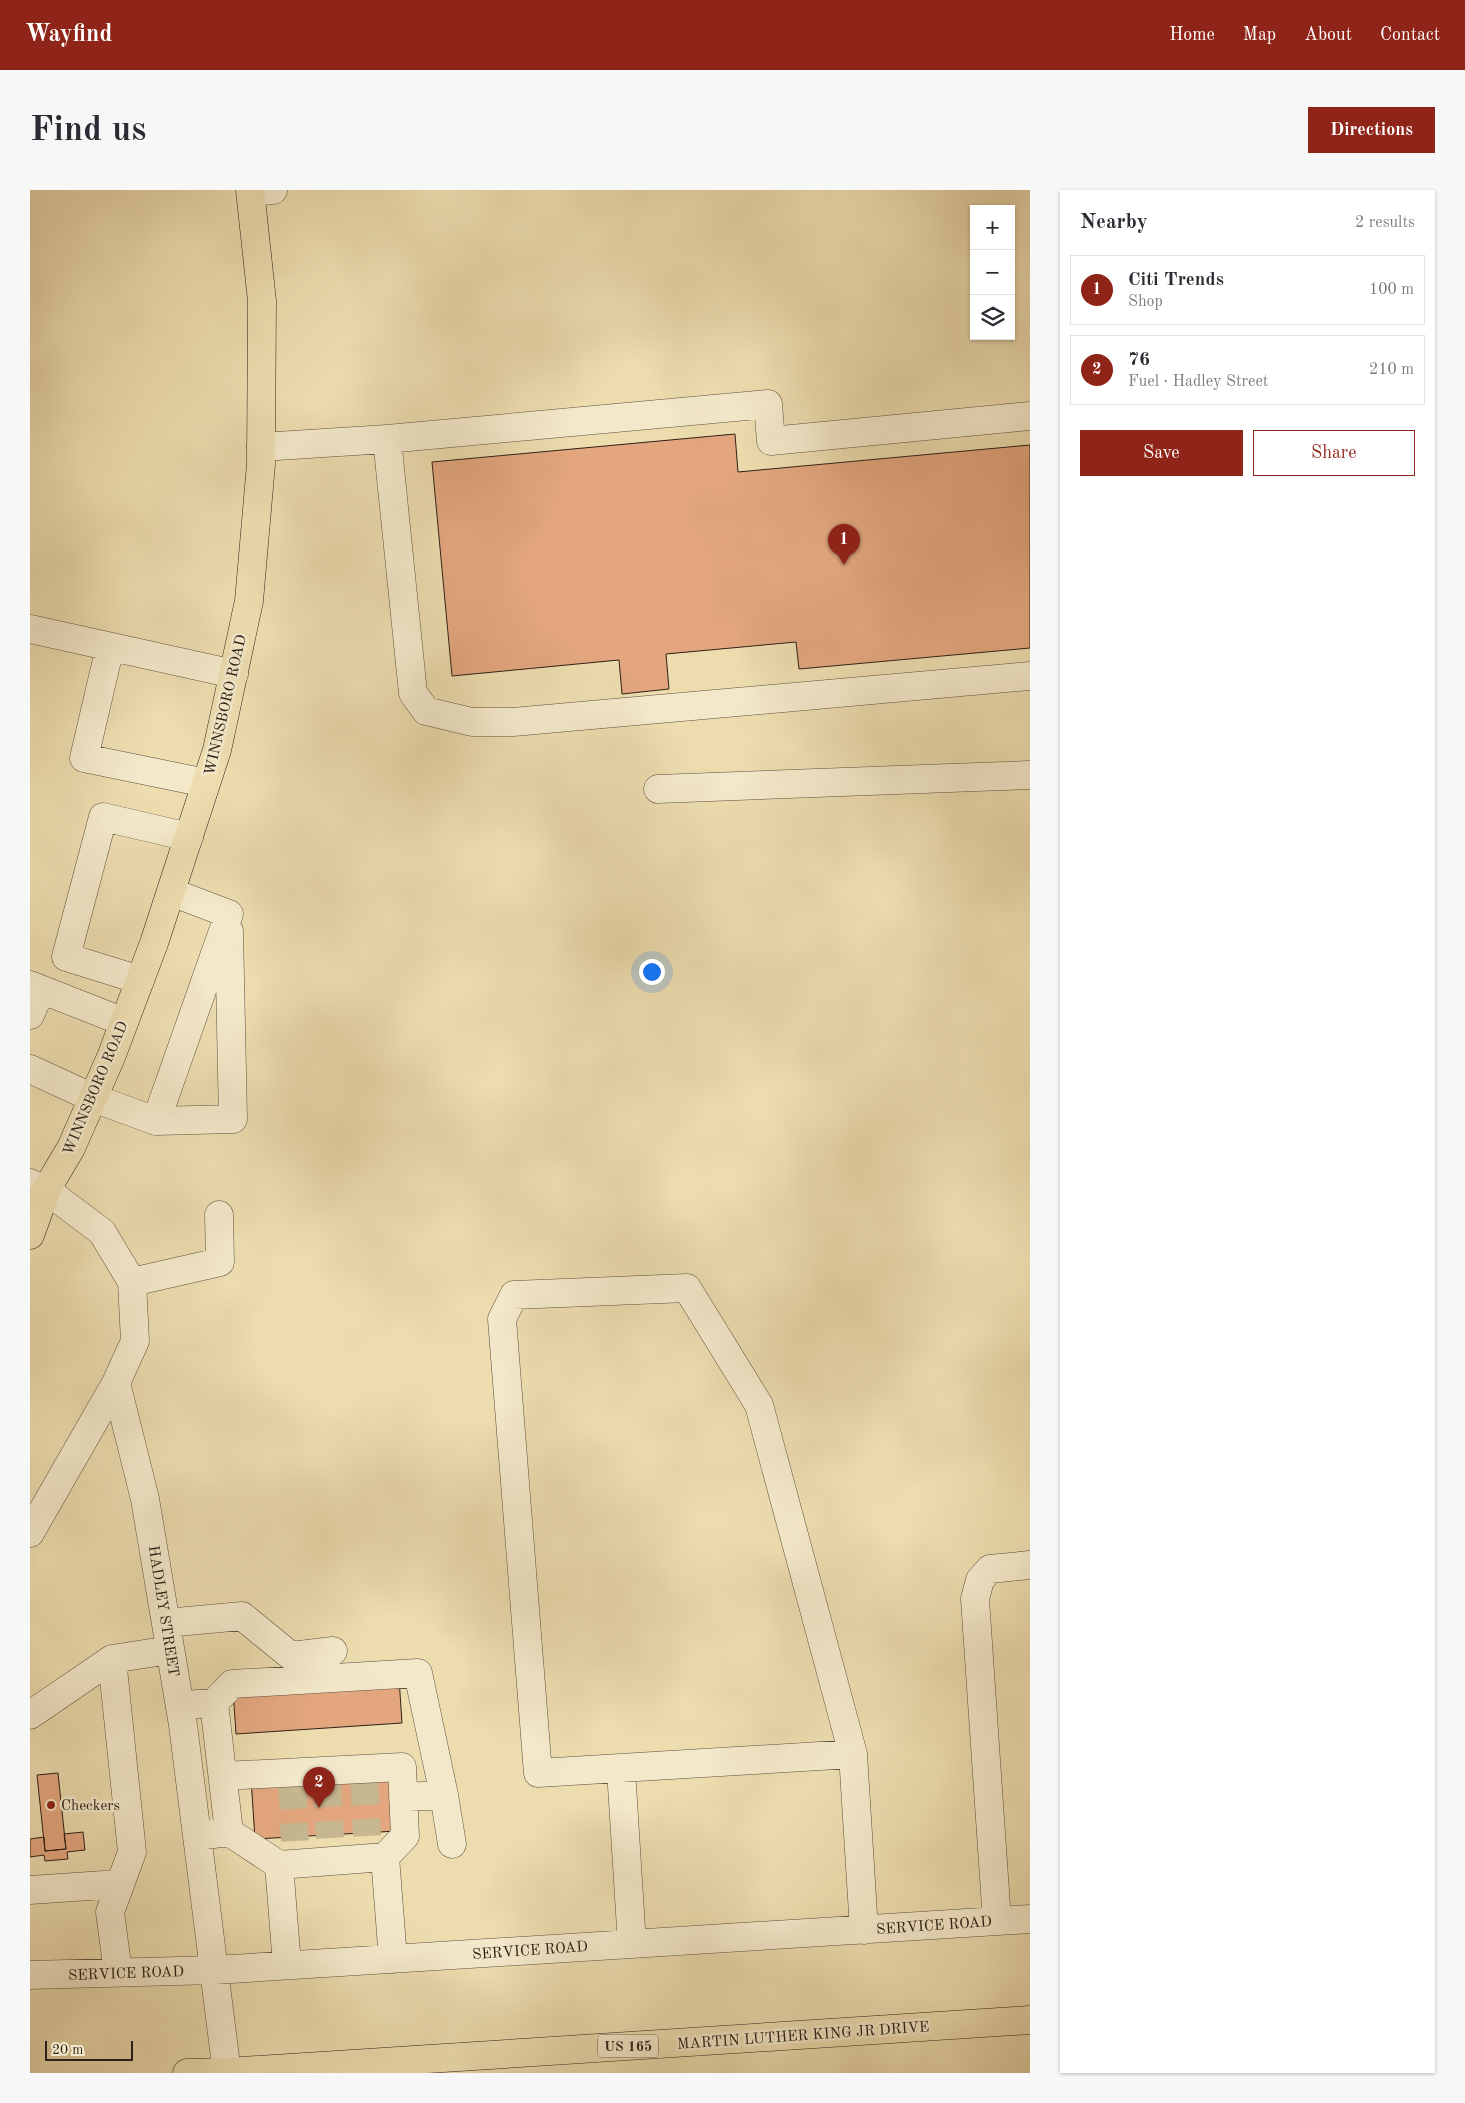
<!DOCTYPE html>
<html lang="en">
<head>
<meta charset="utf-8">
<style>
  :root { --surface:#fff; --page:#f7f7f7; --text:#2b2b33; --muted:#7c7c81; --line:#e1e1e2; --accent:#8f2418 }
  body { margin:0; font-family:"Old Standard TT",serif; background:var(--page); color:var(--text) }
  .controls { position:absolute; right:15px; top:15px; display:grid; overflow:hidden; border-radius:0px; box-shadow:0 1px 4px #0004 }
  .controls button { width:45px; height:45px; display:grid; place-items:center; padding:0; border:0; border-bottom:1px solid var(--line); background:var(--surface); color:var(--text); font:25px sans-serif }
  .scale { position:absolute; left:15px; bottom:12px; width:88px; box-sizing:border-box; padding-left:5px; border:2px solid #2d2118; border-top:0; font-size:14px; line-height:18px; white-space:nowrap; color:#2d2118; -webkit-text-stroke:4px #f3e8ca; paint-order:stroke }
  .you { position:absolute; left:621px; top:781px; width:18px; height:18px; margin:-12px; border:4px solid #fff; border-radius:50%; background:#1a73e8; box-shadow:0 0 0 8px #1a73e833 }
  .badge { display:grid; place-items:center; width:32px; height:32px; border-radius:50%; background:var(--accent); color:#fff; font-size:16px; font-weight:700 }
  .pin { position:absolute; translate:-50% -41px; filter:drop-shadow(0 1px 2px #0008) }
  .pin::after { content:''; position:absolute; top:26px; width:18px; height:15px; background:inherit; clip-path:polygon(0 0,100% 0,50% 100%) }
  .list { margin:0; padding:0; list-style:none }
  h2 { display:flex; justify-content:space-between; align-items:center; height:65px; margin:0; padding:0 20px; font-size:21px }
  h2 small { font-size:16px; font-weight:400; color:var(--muted) }
  .list li { display:grid; grid-template-columns:32px 1fr auto; gap:15px; align-items:center; box-sizing:border-box; height:70px; margin:0 10px 10px; padding:0 10px; border:1px solid var(--line); border-radius:0px }
  .list b { display:block; font-size:19px; white-space:nowrap }
  .list p { margin:0; font-size:16px; white-space:nowrap; color:var(--muted) }
  .list em { font-size:16px; font-style:normal; color:var(--muted) }
  .actions { display:flex; gap:10px; padding:15px 20px }
  .actions a { flex:1; padding:11px 0; border:1px solid var(--accent); border-radius:0px; text-align:center; font-size:18px; color:var(--accent) }
  .actions .main { background:var(--accent); color:#fff }
  .icon { flex:none; width:28px; height:28px; fill:none; stroke:currentColor; stroke-width:2; stroke-linecap:round; stroke-linejoin:round }
  .map { position:relative; flex:none; width:1000px; height:1883px; overflow:hidden; border-radius:0px }
  header { display:flex; align-items:center; gap:30px; box-sizing:border-box; height:70px; padding:0 25px; background:var(--accent); color:#fff }
  header strong { font-size:24px }
  nav { display:flex; gap:28px; margin-inline-start:auto; font-size:18px }
  .intro { display:flex; align-items:center; justify-content:space-between; box-sizing:border-box; height:120px; padding:0 30px }
  h1 { margin:0; font-size:35px }
  .button { padding:12px 22px; border-radius:0px; background:var(--accent); color:#fff; font-size:18px; font-weight:700 }
  main { display:flex; gap:30px; padding:0 30px }
  aside { flex:1; background:var(--surface); border-radius:0px; box-shadow:0 1px 4px #0004 }
  .map>svg:first-child { display:block }
  .building { fill:#e3a67e; stroke:#2d2118 }
  .lines { fill:none; stroke-linecap:round; stroke-linejoin:round }
  .minor-tunnel { stroke:#c6b790; stroke-width:28; stroke-dasharray:28 14; stroke-linecap:butt }
  .minor-casing { stroke:#5d503e; stroke-width:29 }
  .major-casing { stroke:#2d2118; stroke-width:29 }
  .highway-casing { stroke:#2d2118; stroke-width:29 }
  .minor { stroke:#f3e8ca; stroke-width:28 }
  .major { stroke:#ecdcae; stroke-width:28 }
  .highway { stroke:#ecdcae; stroke-width:28 }
  .poi-dot { fill:#8f2418; stroke:#f3e8ca; stroke-width:2 }
  .labels { text-anchor:middle; stroke-width:5; stroke-linejoin:round; paint-order:stroke }
  .shield { fill:#f3e8ca; stroke:#685d4d; stroke-width:1 }
  .shield-label { font-size:14px; font-weight:bold; fill:#2d2118 }
  .street-label { font-size:15px; fill:#2d2118; stroke:#f3e8ca }
  .poi-label { font-size:15px; fill:#2d2118; stroke:#f3e8ca; text-anchor:start }
</style>
</head>
<body>
<header>
<strong>Wayfind</strong>
<nav><a>Home</a><a>Map</a><a>About</a><a>Contact</a></nav>
</header>
<div class="intro"><h1>Find us</h1><a class="button">Directions</a></div>
<main>
<div class="map">
<svg width="1000" height="1883" viewBox="0 0 1000 1883">
  <rect width="100%" height="100%" fill="#ecdcae"/>
  <filter id="stains"><feTurbulence type="fractalNoise" baseFrequency=".004" numOctaves="4"/><feColorMatrix values="0 0 0 0 .2 0 0 0 0 .09 0 0 0 0 .02 0 0 0 .5 -.17"/></filter>
  <radialGradient id="worn" r=".72"><stop offset=".6" stop-color="#630" stop-opacity="0"/><stop offset="1" stop-color="#630" stop-opacity=".3"/></radialGradient>
  <path class="building" d="M705,244L708,282L1000,255V458L769,479L766,452L636,464L639,499L592,504L589,470L422,486L402,272Z
    M369,1488L372,1533L206,1544L203,1500Z
    M363,1581L367,1641L225,1649L221,1589Z
    M28,1583L36,1659L15,1661L7,1585Z
    M53,1642L55,1660L37,1662L38,1669L15,1671L14,1665L0,1667V1649L14,1647L15,1661L36,1659L34,1644Z"/>
  <g class="lines">
    <path class="minor-tunnel" d="M334,1587L337,1646
      M297,1589L300,1648
      M262,1591L265,1651"/>
    <g class="minor-casing">
      <path id="minor" d="M221,2L243,0
        M357,249L738,214L741,251L1000,226
        M231,257L357,249L383,503L396,521L442,532H483L1000,486
        M0,439L204,484
        M80,457L54,568L176,593
        M628,599L1000,585
        M110,790L36,767L73,627L159,647
        M0,795L94,832
        M0,825L11,800
        M0,879L63,908L126,931L199,724L141,702
        M126,931L203,929L199,741
        M0,993L16,1000L72,1042L102,1092L105,1151L86,1193L115,1309L153,1535L197,1883
        M102,1092L190,1072L189,1025
        M0,1343L86,1193
        M136,1433L212,1426L261,1466L303,1461
        M184,1513L202,1494L388,1483L414,1605
        M166,1514L184,1513L199,1642L167,1646
        M0,1525L82,1469
        M823,1564L729,1215L657,1098L484,1105L472,1129L508,1583L823,1564L834,1740
        M591,1580L602,1754
        M193,1586L372,1577L375,1646L355,1667
        M373,1607L414,1605L422,1654
        M199,1642L249,1675
        M0,1700L89,1694
        M967,1731L945,1409L950,1390L960,1379L1000,1375
        M257,1775L249,1675L355,1667L363,1769
        M88,1783L80,1722L102,1662L82,1469L140,1460
        M0,1785L185,1780L1000,1729"/>
    </g>
    <g class="major-casing">
      <path id="major" d="M0,1020L16,1000L41,958L81,867L124,753L187,560L219,411L231,274L232,111L220,0
        M0,1045L15,1004"/>
    </g>
    <g class="highway-casing">
      <path id="highway" d="M157,1883L197,1882L1000,1830"/>
    </g>
    <use href="#minor" class="minor"/>
    <use href="#major" class="major"/>
    <use href="#highway" class="highway"/>
  </g>
  <circle class="poi-dot" cx="21" cy="1615" r="5"/>
  <g class="labels">
    <rect class="shield" x="568" y="1844.5" width="60" height="23" rx="4"/>
    <g class="shield-label">
      <text x="598" y="1861">US 165</text>
    </g>
    <g class="street-label">
      <text transform="translate(195 515) rotate(-77)" y="5">WINNSBORO ROAD</text>
      <text transform="translate(65 898) rotate(-67)" y="5">WINNSBORO ROAD</text>
      <text transform="translate(134 1421) rotate(81)" y="5">HADLEY STREET</text>
      <text transform="translate(904 1735) rotate(-4)" y="5">SERVICE ROAD</text>
      <text transform="translate(500 1760) rotate(-4)" y="5">SERVICE ROAD</text>
      <text transform="translate(96 1783) rotate(-2)" y="5">SERVICE ROAD</text>
      <text transform="translate(773 1845) rotate(-4)" y="5">MARTIN LUTHER KING JR DRIVE</text>
    </g>
    <g class="poi-label">
      <text x="31" y="1620">Checkers</text>
    </g>
  </g>
  <rect width="100%" height="100%" filter="url(#stains)"/>
  <rect width="100%" height="100%" fill="url(#worn)"/>
</svg>
<div class="controls">
<button>+</button>
<button>−</button>
<button><svg class="icon" aria-label="layers" viewBox="0 0 24 24"><path d="M12 4l9 5-9 5-9-5zM3 14l9 5 9-5"/></svg></button>
</div>
<div class="scale">20 m</div>
<div class="you"></div>
<div class="pin badge" style="left:814px;top:375px">1</div>
<div class="pin badge" style="left:289px;top:1618px">2</div>
</div>
<aside>
<h2>Nearby<small>2 results</small></h2>
<ul class="list">
<li><span class="badge">1</span><div><b>Citi Trends</b><p>Shop</p></div><em>100 m</em></li>
<li><span class="badge">2</span><div><b>76</b><p>Fuel · Hadley Street</p></div><em>210 m</em></li>
</ul>
<div class="actions"><a class="main">Save</a><a>Share</a></div>
</aside>
</main>
</body>
</html>
